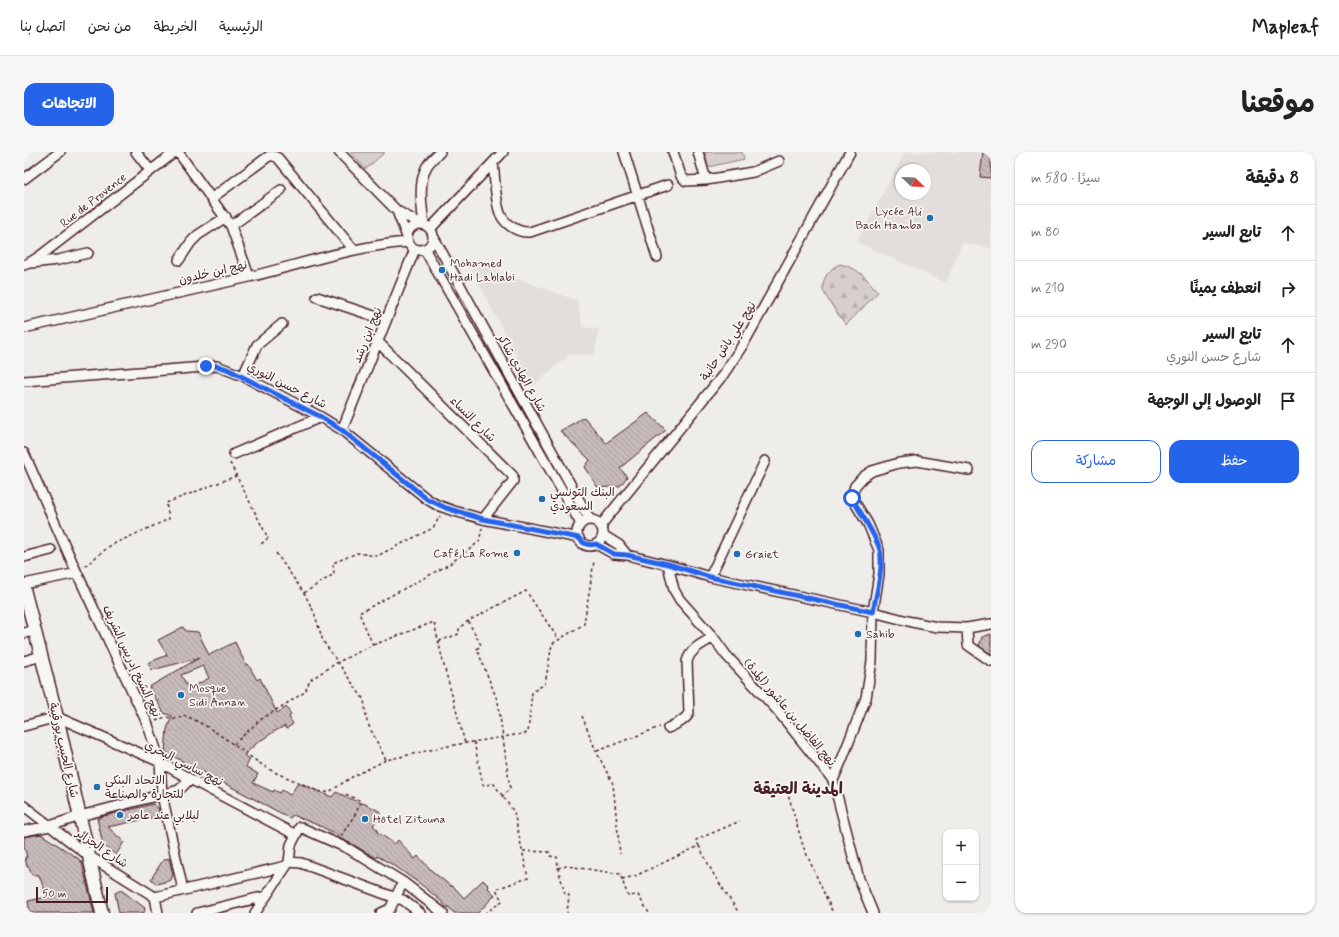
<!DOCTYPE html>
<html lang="ar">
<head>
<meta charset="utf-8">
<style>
  :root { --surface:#fff; --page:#f6f6f6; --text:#222; --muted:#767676; --line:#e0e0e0; --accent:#2563eb }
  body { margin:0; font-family:Mynerve,"Playpen Sans Arabic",sans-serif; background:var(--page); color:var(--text); direction:rtl }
  .controls { position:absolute; right:12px; bottom:12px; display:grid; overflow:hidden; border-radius:8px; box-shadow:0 1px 3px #0004 }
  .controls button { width:36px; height:36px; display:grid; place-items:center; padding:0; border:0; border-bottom:1px solid var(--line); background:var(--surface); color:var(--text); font:20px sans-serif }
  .compass { position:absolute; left:871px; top:12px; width:36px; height:36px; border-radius:50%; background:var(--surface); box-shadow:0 1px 3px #0004; rotate:113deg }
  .scale { position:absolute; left:12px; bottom:10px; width:72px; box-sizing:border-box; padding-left:4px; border:2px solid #4a1f2b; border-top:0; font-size:11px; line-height:14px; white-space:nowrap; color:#4a1f2b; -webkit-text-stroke:3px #f6f6f2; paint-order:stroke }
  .stop { position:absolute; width:12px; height:12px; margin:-9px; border:3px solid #2563eb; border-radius:50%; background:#fff }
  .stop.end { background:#2563eb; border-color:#fff; box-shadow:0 1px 4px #0008 }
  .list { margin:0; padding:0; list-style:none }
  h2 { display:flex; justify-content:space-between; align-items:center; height:52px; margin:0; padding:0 16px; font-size:17px }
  h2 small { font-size:13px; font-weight:400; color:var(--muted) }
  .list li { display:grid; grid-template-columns:26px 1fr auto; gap:12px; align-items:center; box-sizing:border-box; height:56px; padding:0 16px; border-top:1px solid var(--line) }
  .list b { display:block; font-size:15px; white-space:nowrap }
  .list p { margin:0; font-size:13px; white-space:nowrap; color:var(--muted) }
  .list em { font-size:13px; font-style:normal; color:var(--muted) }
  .actions { display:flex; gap:8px; padding:12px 16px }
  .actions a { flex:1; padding:9px 0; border:1px solid var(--accent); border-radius:12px; text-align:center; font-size:14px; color:var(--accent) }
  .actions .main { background:var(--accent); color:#fff }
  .icon { flex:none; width:22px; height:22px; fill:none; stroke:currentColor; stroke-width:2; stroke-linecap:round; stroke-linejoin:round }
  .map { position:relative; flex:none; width:967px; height:761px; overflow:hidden; direction:ltr; border-radius:12px }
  header { display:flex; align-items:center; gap:24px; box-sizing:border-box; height:56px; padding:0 20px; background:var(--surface); border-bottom:1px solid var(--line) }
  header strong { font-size:19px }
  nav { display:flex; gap:22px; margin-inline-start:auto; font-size:14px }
  .intro { display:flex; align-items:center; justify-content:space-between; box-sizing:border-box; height:96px; padding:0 24px }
  h1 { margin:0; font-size:28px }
  .button { padding:10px 18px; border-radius:12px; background:var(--accent); color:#fff; font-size:14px; font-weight:700 }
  main { display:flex; gap:24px; padding:0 24px }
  aside { flex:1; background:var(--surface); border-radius:12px; box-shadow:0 1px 3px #0004 }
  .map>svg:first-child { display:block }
  .built { fill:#e3dedc; fill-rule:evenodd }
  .green { fill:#d7cfce; stroke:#90777c }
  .forest { fill:url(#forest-firs); stroke:#90777c }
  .building { fill:url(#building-back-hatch); stroke:#4a1f2b; fill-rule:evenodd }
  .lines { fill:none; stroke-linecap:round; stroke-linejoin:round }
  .minor-casing { stroke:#4a1f2b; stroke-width:12 }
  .major-casing { stroke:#4a1f2b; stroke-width:15 }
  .path { stroke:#4a1f2b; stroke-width:1.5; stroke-dasharray:3 3; stroke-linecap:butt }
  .minor { stroke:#f6f6f2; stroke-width:9 }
  .major { stroke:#f6f6f2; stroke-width:12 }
  .route { stroke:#2563eb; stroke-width:5 }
  .poi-dot { fill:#1f6fb2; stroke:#f6f6f2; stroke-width:1.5 }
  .labels { text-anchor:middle; stroke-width:3.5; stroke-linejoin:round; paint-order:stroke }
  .street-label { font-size:12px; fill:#4a1f2b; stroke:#f6f6f2 }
  .poi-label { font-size:12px; fill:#4a1f2b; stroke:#f6f6f2; text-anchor:start }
  .district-label { font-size:16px; font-weight:bold; fill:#4a1f2b; stroke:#f6f6f2 }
</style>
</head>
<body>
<header>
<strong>Mapleaf</strong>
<nav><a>الرئيسية</a><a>الخريطة</a><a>من نحن</a><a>اتصل بنا</a></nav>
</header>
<div class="intro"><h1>موقعنا</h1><a class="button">الاتجاهات</a></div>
<main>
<aside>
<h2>8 دقيقة<small>سيرًا · 580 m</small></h2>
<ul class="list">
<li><svg class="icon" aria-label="ahead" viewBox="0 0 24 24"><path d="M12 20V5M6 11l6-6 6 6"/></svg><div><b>تابع السير</b></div><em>80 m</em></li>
<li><svg class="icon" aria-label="right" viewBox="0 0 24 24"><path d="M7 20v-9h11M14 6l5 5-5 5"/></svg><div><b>انعطف يمينًا</b></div><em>210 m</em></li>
<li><svg class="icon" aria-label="ahead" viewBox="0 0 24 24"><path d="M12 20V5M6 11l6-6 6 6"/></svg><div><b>تابع السير</b><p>شارع حسن النوري</p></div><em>290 m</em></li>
<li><svg class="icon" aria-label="arrive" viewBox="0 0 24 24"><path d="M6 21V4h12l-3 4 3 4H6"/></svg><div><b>الوصول إلى الوجهة</b></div></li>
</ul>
<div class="actions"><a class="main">حفظ</a><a>مشاركة</a></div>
</aside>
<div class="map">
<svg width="967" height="761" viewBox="0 0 967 761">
  <defs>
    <pattern id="forest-firs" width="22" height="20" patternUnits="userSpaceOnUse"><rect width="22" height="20" fill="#d7cfce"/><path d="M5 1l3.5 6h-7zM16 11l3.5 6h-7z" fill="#bab1b1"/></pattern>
    <pattern id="building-back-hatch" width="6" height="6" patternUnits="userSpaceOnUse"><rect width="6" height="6" fill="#c6babb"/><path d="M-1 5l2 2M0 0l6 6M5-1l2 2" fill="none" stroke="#ac9fa1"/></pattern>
  </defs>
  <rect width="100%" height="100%" fill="#efedea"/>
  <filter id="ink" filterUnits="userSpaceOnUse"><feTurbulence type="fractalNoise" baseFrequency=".025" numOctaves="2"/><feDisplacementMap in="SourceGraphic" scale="8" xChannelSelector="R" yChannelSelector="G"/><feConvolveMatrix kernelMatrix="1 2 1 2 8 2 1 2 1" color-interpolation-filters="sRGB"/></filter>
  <g filter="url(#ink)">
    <path class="built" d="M881,0H967V96L938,91L922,131L833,90ZM877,18H901V42H877Z
      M443,108L554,149L558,175L575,177L570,203H545L508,235Z"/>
    <path class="green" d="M326,0H361L342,17Z
      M681,0H718L720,7L684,15Z"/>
    <path class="forest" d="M816,112C835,116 842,126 854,140L822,173C817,166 800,144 799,137C798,126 806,116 816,112Z"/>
    <path class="building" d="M959,0H967V26L956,25Z
      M624,261L642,278L596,316L603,325L596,334L574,336L561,315L566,308L536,279L560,265L582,291Z
      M159,475L162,479L174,480L185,503L211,490L222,513L224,512L233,528L236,526L253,561L263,555L267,563L265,565L269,572L262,577L261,574L251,579L233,591L220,603L226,607L222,615L234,622L229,631L249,640L250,638L256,641L258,638L266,643L274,631L308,645L312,640L338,652L339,651L357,660L349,674L354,678L353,680L371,692L374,688L391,707L394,704L409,720L428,735L429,734L440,746L459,728L465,734L464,736L471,743L454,761H430L425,755L423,756L417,749L399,734L371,714L353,704L352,706L328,692L313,685L314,683L298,675L269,663L266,666L141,600L143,577L148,564L140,561L125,535L175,506L128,518L124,511L143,503L134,488ZM179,514L185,526L165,537L157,523Z
      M967,482V502L955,494L958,485Z
      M129,652L134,656L136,664L84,675L100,690L92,703L79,693L73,666L75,667L76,665Z
      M17,682L55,707L58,711L70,761H6L4,749L23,745L15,723H8L5,715H3L1,705H3L0,695V685Z
      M145,706L149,723L147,728L133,732L127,727L139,708Z
      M97,738L121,756L120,761H95L91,741Z"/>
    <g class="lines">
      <g class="minor-casing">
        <path id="minor" d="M112,0L126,18
          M154,0L207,74L225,124
          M315,0L373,59L397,72
          M600,0L633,105
          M649,0L657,24L662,29L682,28L729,20L755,9
          M674,0L682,28
          M469,11C471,25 471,45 475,58C478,71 493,81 506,80L644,33
          M0,27L36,0
          M188,46L245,4H250L254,6L330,98
          M373,59L383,85
          M383 85a13 13 0 1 1 26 0a13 13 0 1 1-26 0Z
          M400,73C398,55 394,33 402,16C405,9 411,5 416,0
          M207,74L257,38
          M406,77L479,0
          M410,86L566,368
          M401,98L557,372
          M155,108L167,90L174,83L202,65
          M7,111L34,108L64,101
          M0,113L5,111L16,104L151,0
          M293,145L362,168
          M0,176C75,159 150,142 225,125C278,112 330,94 384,90
          M354,190L489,324V329L459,367
          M219,224L233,193L258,172
          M0,229L193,214L219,224L297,265L318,278L403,347L413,353L430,359L459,367L555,386
          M318,278L391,97
          M0,301L53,421L124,573L136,610L138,643L159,738
          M210,302L297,265
          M553 381a13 13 0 1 1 26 0a13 13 0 1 1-26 0Z
          M577,373L699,223L720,191L826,0
          M579,383L595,393L603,403
          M572,392L590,402L603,403L644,413L686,425L849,460L888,470L913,475L943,476L967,472
          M0,405L27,398
          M644,413L650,438L656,448L689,485L702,503L753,558L809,628L835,727L849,761
          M686,425L741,309
          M0,432L53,421
          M943,476L944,493L967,509
          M0,481L11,479
          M0,509L17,504
          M0,574L33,565L136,610L166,627L272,683
          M644,576C652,572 661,569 665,561L663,509C668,495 677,493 689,485
          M809,628L817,610L842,546L848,509L849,460L855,422V398L844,372L828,346L829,340L831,334L839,325L848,319L875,311L893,309L945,318
          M0,654L65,704L131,745L134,761
          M0,679L26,674L56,664L155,638L166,627
          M265,710L267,693L276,675L325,697L379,730L419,761
          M131,745L262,714
          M173,761L242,744
          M231,761L265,710L277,711L372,746L379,748L396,761
          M357,761L366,757L379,730"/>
      </g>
      <g class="major-casing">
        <path id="major" d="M0,437L33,565L78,761"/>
      </g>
      <path class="path" d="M206,311L244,386L235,394
        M252,401L280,441L290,460L299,489L340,548L343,570L362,608
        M61,414L87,393L145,367L142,351L212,324
        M280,441L310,422L309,411L333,401L353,404L409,376L416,364
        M444,469L457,493L453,497L474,550L486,636L478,645
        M415,489L435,482V476L444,469L502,439L535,488
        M349,493L335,461L424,413L455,390L458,376
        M558,564L572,599L589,632L596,702
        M132,569L141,565L154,567L159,563C188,574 211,595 237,612C249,621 265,626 279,632C286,635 296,642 305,640L328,625L362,608L424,594L504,581L508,540L521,532L528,492L560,472L570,409
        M450,590L459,633L470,632L490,660L504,726L472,737L478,749L462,761
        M210,592L236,568L281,540L286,528L314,510L349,493L410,470L419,510L441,591
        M573,599L636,575
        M763,638L779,694L809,761
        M317,684L332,661L337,649L319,641
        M675,694L690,723L715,761
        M499,699L525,700L526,704L533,705L534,716L541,742L545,743L543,761
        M534,716L543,714L596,722L604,744L614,743L625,761
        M598,727L611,724L675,694L672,688L716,669"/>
      <use href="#minor" class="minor"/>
      <use href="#major" class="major"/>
    </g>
  </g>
  <g class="lines" filter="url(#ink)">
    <path class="route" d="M182,214H193L203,217L297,265L318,278L403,347L422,356L459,367L555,386C559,392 564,394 572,392L590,402L603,403L644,412L686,425L849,460C852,442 860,416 856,398C852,384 836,360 828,346"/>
  </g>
  <g class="poi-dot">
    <circle cx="906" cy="66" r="4"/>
    <circle cx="418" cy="118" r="4"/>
    <circle cx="518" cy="347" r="4"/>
    <circle cx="493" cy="401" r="4"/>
    <circle cx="713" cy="402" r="4"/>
    <circle cx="834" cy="482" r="4"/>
    <circle cx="157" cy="543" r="4"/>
    <circle cx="73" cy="635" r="4"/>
    <circle cx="96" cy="663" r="4"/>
    <circle cx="341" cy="667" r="4"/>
  </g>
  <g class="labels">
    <g class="street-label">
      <text transform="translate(69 48) rotate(-38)" y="4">Rue de Provence</text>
      <text transform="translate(189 120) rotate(-13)" y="4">نهج ابن خلدون</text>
      <text transform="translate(343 183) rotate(-68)" y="4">نهج ابن رشد</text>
      <text transform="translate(704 189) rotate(-57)" y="4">نهج علي باش حانبة</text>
      <text transform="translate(498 221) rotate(61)" y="4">شارع الهادي شاكر</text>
      <text transform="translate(263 233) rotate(27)" y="4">شارع حسن النوري</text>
      <text transform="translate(449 267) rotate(45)" y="4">شارع النساء</text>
      <text transform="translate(108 509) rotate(65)" y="4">نهج الشيخ إدريس الشريف</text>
      <text transform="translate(766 560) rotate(50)" y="4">نهج الفاضل بن عاشور (المدة)</text>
      <text transform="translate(40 598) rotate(77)" y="4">شارع الحبيب بورقيبة</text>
      <text transform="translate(160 611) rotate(27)" y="4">نهج ساسي البحري</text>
      <text transform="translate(78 696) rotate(34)" y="4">شارع الجزائر</text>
    </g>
    <g class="poi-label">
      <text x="898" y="63" text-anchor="end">Lycée Ali<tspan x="898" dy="14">Bach Hamba</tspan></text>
      <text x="426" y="115">Mohamed<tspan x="426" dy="14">Hadi Lablabi</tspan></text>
      <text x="526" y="344">البنك التونسي<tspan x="526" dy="14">السعودي</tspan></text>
      <text x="485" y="405" text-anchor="end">Café La Rome</text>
      <text x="721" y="406">Graiet</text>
      <text x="842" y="486">Sahib</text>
      <text x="165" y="540">Mosque<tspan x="165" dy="14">Sidi Annan</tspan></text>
      <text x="81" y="632">الاتحاد البنكي<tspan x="81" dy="14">للتجارة والصناعة</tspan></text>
      <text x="104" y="667">لبلابي عند عامر</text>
      <text x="349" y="671">Hôtel Zitouna</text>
    </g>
    <g class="district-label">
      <text x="774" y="642">المدينة العتيقة</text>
    </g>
  </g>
</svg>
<div class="controls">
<button>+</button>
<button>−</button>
</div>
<svg class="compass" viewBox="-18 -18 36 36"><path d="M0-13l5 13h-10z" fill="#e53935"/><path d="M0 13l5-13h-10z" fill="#767676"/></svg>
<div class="scale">50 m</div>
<div class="stop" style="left:828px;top:346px"></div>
<div class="stop end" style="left:182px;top:214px"></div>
</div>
</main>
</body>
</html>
